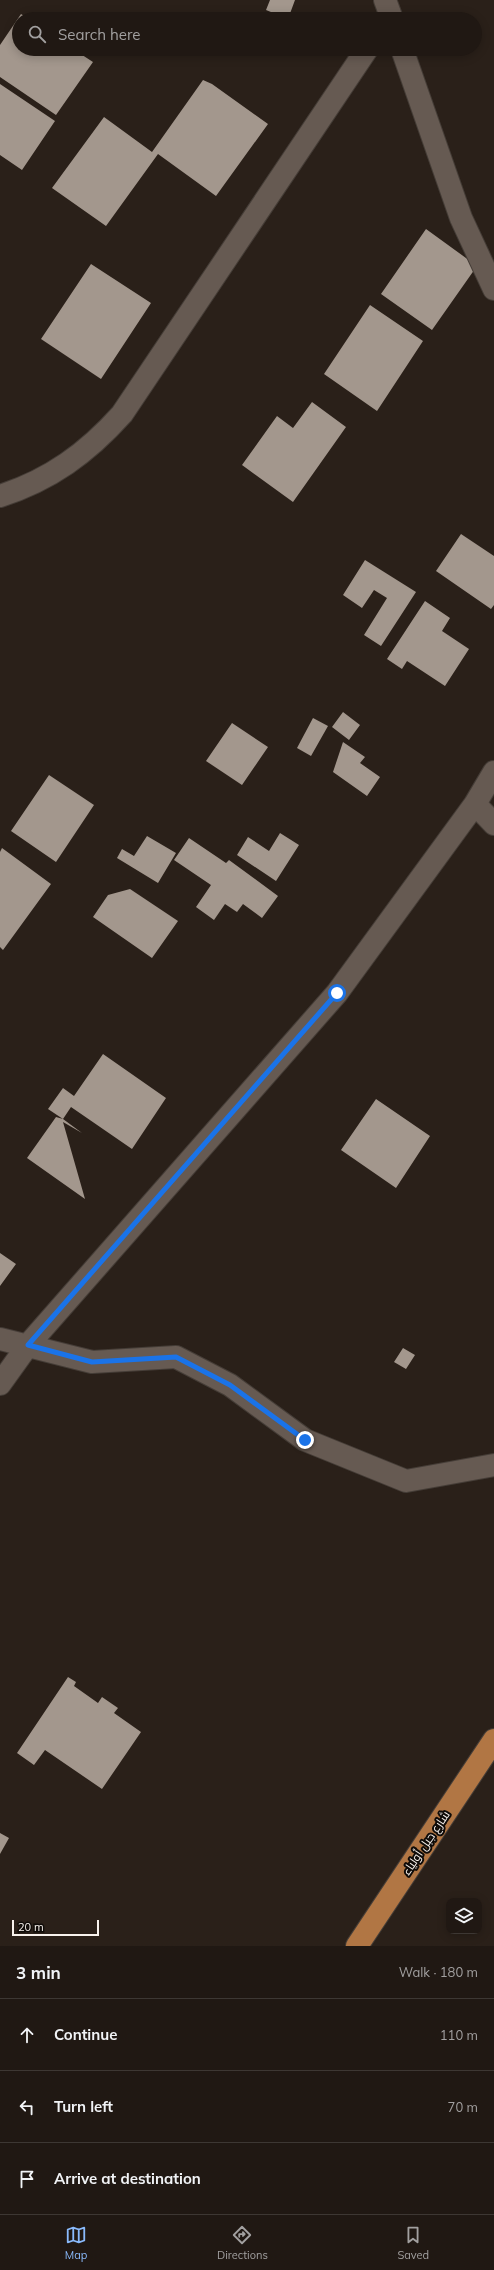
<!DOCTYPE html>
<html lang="en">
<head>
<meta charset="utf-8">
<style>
  :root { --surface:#201813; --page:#28211c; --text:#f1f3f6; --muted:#a2a0a0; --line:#3d3733; --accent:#8abafc }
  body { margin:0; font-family:Mulish,Cairo,sans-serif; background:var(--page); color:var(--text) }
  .controls { position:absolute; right:12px; bottom:12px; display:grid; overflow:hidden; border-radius:8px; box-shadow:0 2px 10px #0003 }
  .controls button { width:36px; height:36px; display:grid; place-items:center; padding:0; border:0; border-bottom:1px solid var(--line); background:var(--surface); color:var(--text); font:20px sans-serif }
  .scale { position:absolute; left:12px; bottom:10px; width:87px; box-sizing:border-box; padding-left:4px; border:2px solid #f8f2ed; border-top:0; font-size:11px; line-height:14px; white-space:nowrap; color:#f8f2ed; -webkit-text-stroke:3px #0f0b08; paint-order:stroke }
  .stop { position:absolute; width:12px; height:12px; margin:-9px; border:3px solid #1a73e8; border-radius:50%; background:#fff }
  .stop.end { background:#1a73e8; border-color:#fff; box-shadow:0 1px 4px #0008 }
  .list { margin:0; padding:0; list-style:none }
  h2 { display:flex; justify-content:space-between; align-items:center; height:52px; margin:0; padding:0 16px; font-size:17px }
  h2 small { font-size:13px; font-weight:400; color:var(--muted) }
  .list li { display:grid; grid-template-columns:26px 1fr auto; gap:12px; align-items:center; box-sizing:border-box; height:72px; padding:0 16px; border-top:1px solid var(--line) }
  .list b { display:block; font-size:15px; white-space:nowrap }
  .list em { font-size:13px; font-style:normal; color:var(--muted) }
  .icon { flex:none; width:22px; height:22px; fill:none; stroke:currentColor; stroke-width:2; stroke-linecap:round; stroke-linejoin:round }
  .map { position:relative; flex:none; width:494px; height:1946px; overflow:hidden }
  .search { position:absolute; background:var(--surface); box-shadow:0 2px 10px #0003; left:12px; right:12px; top:12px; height:44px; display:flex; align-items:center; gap:10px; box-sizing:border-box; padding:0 14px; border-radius:22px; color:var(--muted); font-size:15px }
  .sheet { height:268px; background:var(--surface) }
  nav { display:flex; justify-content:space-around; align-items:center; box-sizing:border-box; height:56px; border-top:1px solid var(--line); background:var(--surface); font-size:11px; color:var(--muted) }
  nav a { display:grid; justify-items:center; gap:2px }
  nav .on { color:var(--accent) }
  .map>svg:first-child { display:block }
  .building { fill:#a3978d }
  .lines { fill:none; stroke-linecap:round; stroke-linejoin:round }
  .minor-casing { stroke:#453d37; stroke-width:24 }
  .highway-casing { stroke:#453d37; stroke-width:24 }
  .minor { stroke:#665a52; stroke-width:22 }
  .highway { stroke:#b17644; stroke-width:22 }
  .route { stroke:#1a73e8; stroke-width:5 }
  .labels { text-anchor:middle; stroke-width:4; stroke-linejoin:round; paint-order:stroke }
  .street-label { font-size:12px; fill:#f8f2ed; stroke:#0f0b08 }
</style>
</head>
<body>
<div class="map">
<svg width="494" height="1946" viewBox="0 0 494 1946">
  <rect width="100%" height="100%" fill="#2a2019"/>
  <path class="building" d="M270,0H295L288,19L266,10Z
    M21,14L29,19H19V49H73L93,62L56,115L0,77V45Z
    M203,80L212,84L268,124L216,196L158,154L106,226L52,188L104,117L152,152Z
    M0,84L55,121L22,170L0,155Z
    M426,229L477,266L432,330L381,294Z
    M91,264L151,303L101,379L41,339Z
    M370,305L423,341L377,411L324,374Z
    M312,402L346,427L293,502L242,465L277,416L293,428Z
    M461,534L494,556V605L491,609L436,571Z
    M365,560L416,592L381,646L364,635L387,598L374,590L362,608L343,595Z
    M425,601L450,618L442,631L469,649L445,686L407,661L402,669L387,659Z
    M343,712L360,725L349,740L332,727Z
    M313,718L328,726L311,756L297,748Z
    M232,723L268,747L242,785L206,761Z
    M343,742L365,757L360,763L380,777L367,796L333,772Z
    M49,775L94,805L56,862L11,831Z
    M280,833L299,845L276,881L237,855L248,837L269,851Z
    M147,836L176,853L158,883L117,858L122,849L134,856Z
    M189,838L226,863L229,860L278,896L262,918L243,904L237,912L225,904L214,920L196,907L211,885L174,860Z
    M2,848L51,884L3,950L0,947V852Z
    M130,889L178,921L152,958L93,917L108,895Z
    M103,1054L166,1098L132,1149L71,1107L63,1119L48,1109L63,1088L74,1096Z
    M376,1099L430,1136L396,1188L341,1150Z
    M56,1117L63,1119L82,1133L63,1122L85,1199L27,1158Z
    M0,1253L16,1264L0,1286Z
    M403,1348L415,1355L406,1369L394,1362Z
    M68,1677L76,1682L74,1686L98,1703L102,1697L118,1708L114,1713L141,1732L102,1789L45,1750L34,1765L17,1753Z
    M0,1833L9,1838L0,1854Z"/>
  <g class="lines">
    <g class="minor-casing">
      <path id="minor" d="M385,0L392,19
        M402,49L461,218L494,289
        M0,496C50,480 87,453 122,414L367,49
        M494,772L475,804L494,824
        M0,1339L92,1362L176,1357L230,1385L305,1440L406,1481L494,1465
        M0,1384L28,1345L337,993L475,804"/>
    </g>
    <g class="highway-casing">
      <path id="highway" d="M357,1946L494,1740"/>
    </g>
    <use href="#minor" class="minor"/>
    <use href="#highway" class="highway"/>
  </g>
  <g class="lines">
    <path class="route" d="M305,1440L230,1385L176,1357L92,1362L28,1345L337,993"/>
  </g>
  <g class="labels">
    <g class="street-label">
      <text transform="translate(426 1843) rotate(-56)" y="4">شارع جبل أولياء</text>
    </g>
  </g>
</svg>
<div class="controls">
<button><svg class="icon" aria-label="layers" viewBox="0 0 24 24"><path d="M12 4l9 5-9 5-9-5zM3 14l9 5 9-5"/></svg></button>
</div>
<div class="scale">20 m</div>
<div class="stop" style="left:337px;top:993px"></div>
<div class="stop end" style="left:305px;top:1440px"></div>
<div class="search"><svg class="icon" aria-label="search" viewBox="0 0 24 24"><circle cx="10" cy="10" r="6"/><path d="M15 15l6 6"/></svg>Search here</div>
</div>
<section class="sheet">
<h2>3 min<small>Walk · 180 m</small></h2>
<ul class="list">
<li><svg class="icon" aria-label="ahead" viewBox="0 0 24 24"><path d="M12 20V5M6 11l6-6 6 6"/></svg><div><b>Continue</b></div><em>110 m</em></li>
<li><svg class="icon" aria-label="left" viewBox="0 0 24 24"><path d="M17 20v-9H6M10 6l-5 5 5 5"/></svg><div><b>Turn left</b></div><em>70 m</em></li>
<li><svg class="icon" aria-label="arrive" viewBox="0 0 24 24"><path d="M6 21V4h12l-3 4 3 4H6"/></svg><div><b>Arrive at destination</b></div></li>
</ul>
</section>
<nav>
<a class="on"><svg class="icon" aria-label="map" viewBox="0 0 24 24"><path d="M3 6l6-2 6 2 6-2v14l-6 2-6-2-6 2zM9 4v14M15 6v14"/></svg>Map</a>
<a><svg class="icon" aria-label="directions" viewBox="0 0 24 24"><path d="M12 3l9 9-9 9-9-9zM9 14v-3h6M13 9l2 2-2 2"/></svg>Directions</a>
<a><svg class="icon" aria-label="saved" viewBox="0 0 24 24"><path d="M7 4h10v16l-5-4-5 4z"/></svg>Saved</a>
</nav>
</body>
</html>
